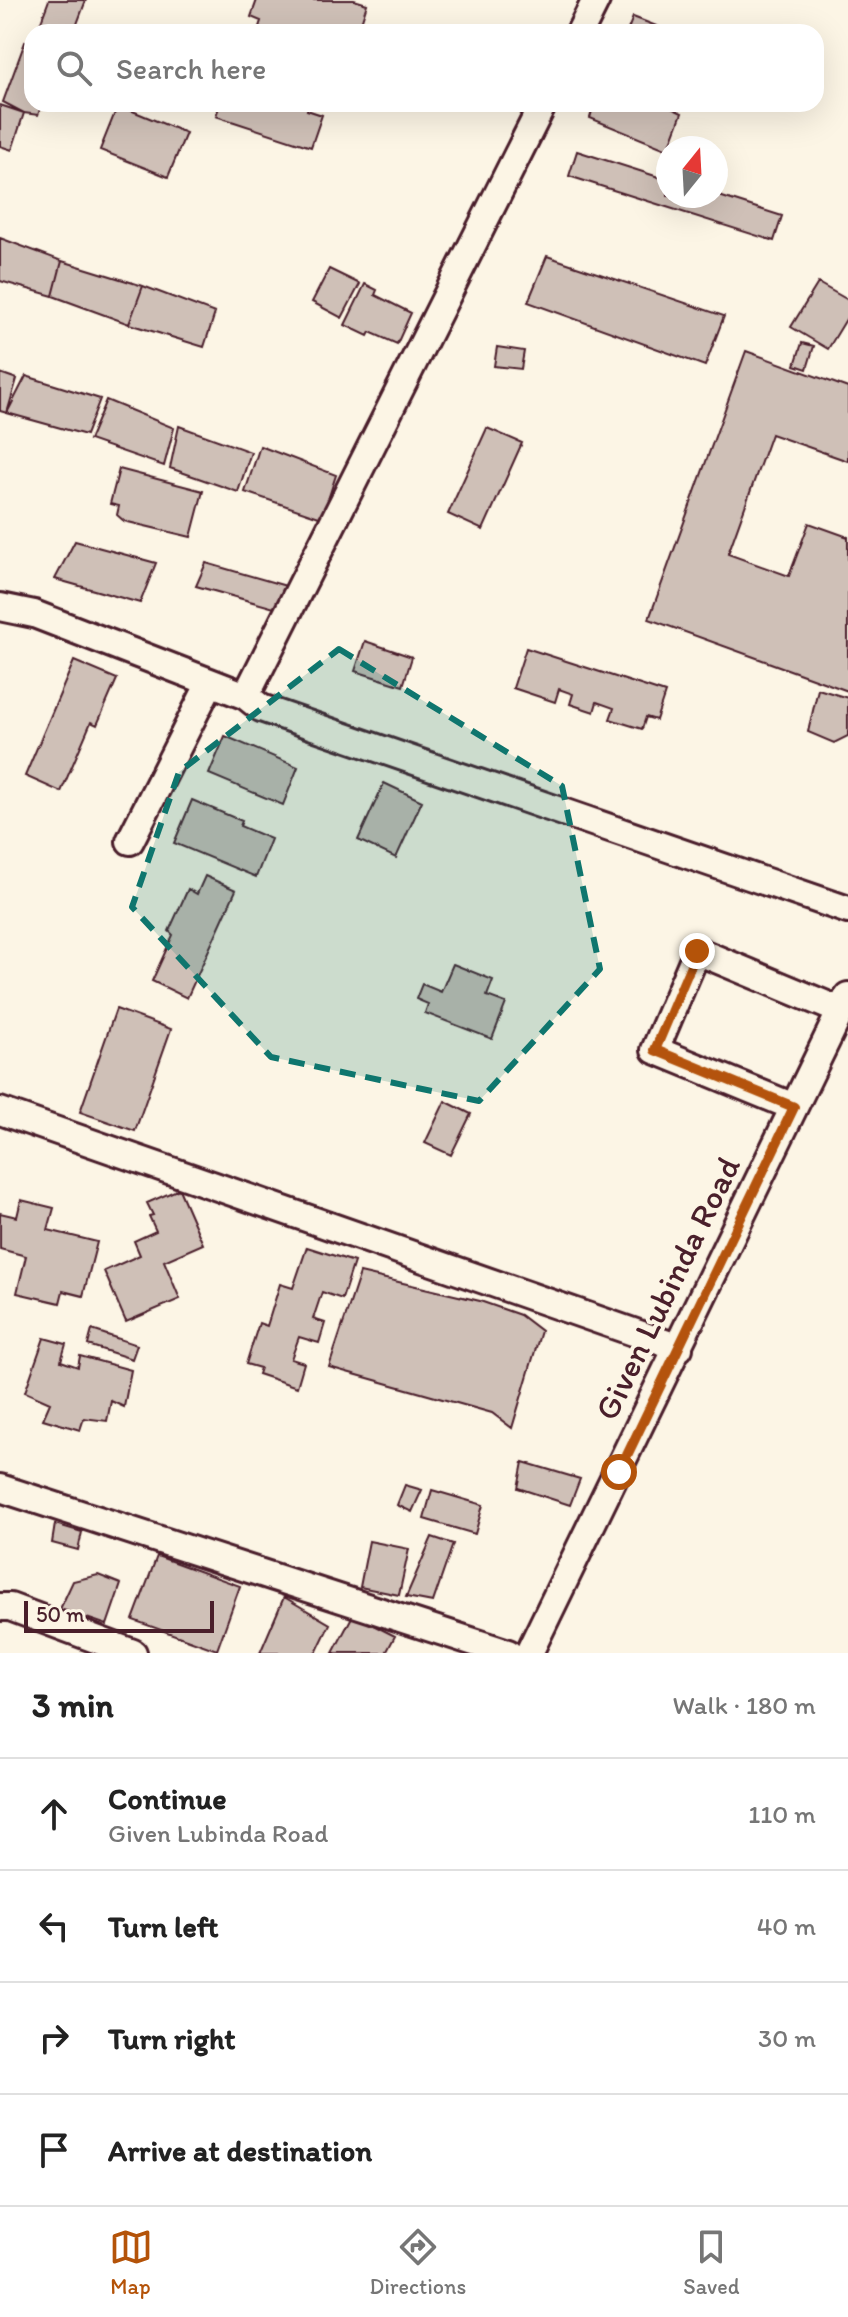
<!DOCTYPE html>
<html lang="en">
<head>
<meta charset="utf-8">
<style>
  :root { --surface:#fff; --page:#f2f2f2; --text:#222; --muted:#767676; --line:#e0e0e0; --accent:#b45309 }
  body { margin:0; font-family:Itim,sans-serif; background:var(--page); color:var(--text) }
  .compass { position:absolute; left:656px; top:136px; width:72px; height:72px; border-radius:50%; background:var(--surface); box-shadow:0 8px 32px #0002; rotate:18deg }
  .scale { position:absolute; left:24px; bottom:20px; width:190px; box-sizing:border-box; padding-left:8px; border:4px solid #4a1f2b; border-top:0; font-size:22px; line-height:28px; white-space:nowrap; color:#4a1f2b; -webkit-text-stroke:6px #fcf5e5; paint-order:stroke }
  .stop { position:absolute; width:24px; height:24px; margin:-18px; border:6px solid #b45309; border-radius:50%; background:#fff }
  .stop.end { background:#b45309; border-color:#fff; box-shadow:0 2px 8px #0008 }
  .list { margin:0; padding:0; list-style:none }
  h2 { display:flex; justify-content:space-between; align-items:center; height:104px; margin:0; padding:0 32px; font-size:34px }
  h2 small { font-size:26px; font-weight:400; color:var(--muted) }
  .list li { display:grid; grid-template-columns:52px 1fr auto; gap:24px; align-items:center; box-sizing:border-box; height:112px; padding:0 32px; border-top:2px solid var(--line) }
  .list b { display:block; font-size:30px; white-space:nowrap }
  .list p { margin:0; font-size:26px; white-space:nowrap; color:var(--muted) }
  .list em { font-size:26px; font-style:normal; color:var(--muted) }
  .icon { flex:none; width:44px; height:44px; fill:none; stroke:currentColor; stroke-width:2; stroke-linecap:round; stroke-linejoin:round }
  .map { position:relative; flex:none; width:848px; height:1653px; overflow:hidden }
  .search { position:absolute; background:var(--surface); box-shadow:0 8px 32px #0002; left:24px; right:24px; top:24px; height:88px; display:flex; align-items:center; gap:20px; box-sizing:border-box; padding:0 28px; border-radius:24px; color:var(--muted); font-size:30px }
  .sheet { height:552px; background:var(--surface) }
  nav { display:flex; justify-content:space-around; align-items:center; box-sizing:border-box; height:112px; border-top:2px solid var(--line); background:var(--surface); font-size:22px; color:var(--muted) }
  nav a { display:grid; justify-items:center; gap:4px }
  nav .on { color:var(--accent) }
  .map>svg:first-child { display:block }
  .building { fill:#cfc0b7; stroke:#4a1f2b; stroke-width:2 }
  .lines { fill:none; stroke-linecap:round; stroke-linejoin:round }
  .minor-casing { stroke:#4a1f2b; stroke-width:32 }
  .minor { stroke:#fcf5e5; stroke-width:26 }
  .route { stroke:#b45309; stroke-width:10 }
  .marked { fill:#0f766e; fill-opacity:0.2; stroke:#0f766e; stroke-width:6; stroke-dasharray:16 10; stroke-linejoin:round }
  .labels { text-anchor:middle; stroke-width:8; stroke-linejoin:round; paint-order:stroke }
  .street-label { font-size:34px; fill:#4a1f2b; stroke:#fcf5e5 }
</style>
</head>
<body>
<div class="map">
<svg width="848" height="1653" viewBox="0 0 848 1653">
  <rect width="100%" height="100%" fill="#fcf5e5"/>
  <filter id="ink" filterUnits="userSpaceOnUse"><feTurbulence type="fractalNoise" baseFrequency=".0125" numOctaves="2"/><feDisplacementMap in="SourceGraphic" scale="16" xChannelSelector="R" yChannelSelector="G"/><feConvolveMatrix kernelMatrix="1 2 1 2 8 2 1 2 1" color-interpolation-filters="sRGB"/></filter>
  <g filter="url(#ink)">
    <path class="building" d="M49,0H86L74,32H37Z
      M257,0H354L367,4L358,32H272L259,27L261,21L251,17Z
      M633,17L672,32H627Z
      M25,42L32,45V104H42L38,115L24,113L3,102Z
      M220,104H309L307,110L322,115L311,147L216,116Z
      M594,104H663L682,113L668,150L590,118Z
      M0,105L24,113L12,150L0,146Z
      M118,105L186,133L168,177L100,150Z
      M577,151L668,180V196L716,195L782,216L774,241L569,176Z
      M0,238L62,261L53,296L0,281Z
      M547,256L724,316L705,366L528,302Z
      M62,261L143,286L129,324L53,296Z
      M329,269L360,284L342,318L312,302Z
      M818,283L848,300V316L828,349L791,327Z
      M365,284L377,290L375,295L411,313L397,344L370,332L368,336L345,325Z
      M143,286L215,313L204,347L129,324Z
      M802,343L814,346L807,369L795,365Z
      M497,347L524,351L521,369L494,366Z
      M746,351L848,388V461L771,434L728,554L789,576L809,523L848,537V691L649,619Z
      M0,373L17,379L7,413L0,411Z
      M26,376L100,399L86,435L7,413Z
      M106,400L174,428L164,466L89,440Z
      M179,426L251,452L238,492L170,468Z
      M487,428L522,443L483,530L448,514Z
      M260,446L336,475L322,518L245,492Z
      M119,469L203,491L191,537L124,521L117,515L119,506L110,504Z
      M75,541L156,563L140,603L55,579Z
      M206,563L293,588L285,611L196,586Z
      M365,641L412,657L403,686L355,671Z
      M526,648L665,693L656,720L646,717L642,729L610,719L614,708L597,702L594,712L570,704L573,694L559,689L555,702L513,688Z
      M74,661L117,679L97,725L91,722L61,792L25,776Z
      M818,689L848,698V736L834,743L808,732Z
      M225,736L298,767L283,805L209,774Z
      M384,783L422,801L396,858L358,840Z
      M192,800L242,821L240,826L271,839L256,877L174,843Z
      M205,876L236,890L187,998L152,981L173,935L169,931L188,889L197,894Z
      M453,964L493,980L487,996L506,1003L492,1039L425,1013L428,1004L416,999L422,984L441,992Z
      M116,1009L171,1029L135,1131L80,1112Z
      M445,1101L471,1114L451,1155L425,1143Z
      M179,1189L203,1244L164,1261L180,1299L126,1322L104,1271L140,1255L134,1241L156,1231L149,1216L153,1215L147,1203Z
      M21,1200L54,1208L48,1230L97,1242L83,1296L63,1291L60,1303L17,1293L26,1256L0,1249V1213L17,1217Z
      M307,1247L354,1262L342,1299L322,1292L313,1319L325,1323L319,1343L299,1337L291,1359L304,1363L297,1387L258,1374L260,1368L246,1364L259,1323L267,1326L280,1284L293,1288Z
      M360,1273L480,1301L520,1315L541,1331L512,1428L492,1413L329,1367Z
      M92,1330L137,1345L132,1359L88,1345Z
      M44,1338L66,1344L61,1361L78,1367L80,1356L131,1370L124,1407L111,1401L107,1421L84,1418L80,1430L43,1419L50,1403L25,1392Z
      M523,1462L580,1479L570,1505L518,1488Z
      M405,1485L422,1490L412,1512L397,1505Z
      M432,1490L483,1505L475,1534L424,1519Z
      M55,1524L82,1532L78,1550L52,1543Z
      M432,1537L453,1544L433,1602L406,1597Z
      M369,1541L409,1549L399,1595L360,1587Z
      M157,1556L240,1586L217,1650L133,1620Z
      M98,1575L121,1584L107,1625L60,1609L73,1581Z
      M284,1597L330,1624L316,1653H260Z
      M353,1615L395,1636L386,1653H333Z"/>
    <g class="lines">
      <g class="minor-casing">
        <path id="minor" d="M580,32L596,0
          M0,607L34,614L246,696L261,708L848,910
          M246,696L543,104
          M130,841L210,683
          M794,1107L655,1050L697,951L841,1011
          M0,1111L679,1348
          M0,1488L508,1653
          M0,1607H10L133,1653
          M529,1653L848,996"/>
      </g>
      <use href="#minor" class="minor"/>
    </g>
  </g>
  <g class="lines" filter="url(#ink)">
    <path class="route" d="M619,1472L794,1107L655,1050L697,951"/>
  </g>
  <path class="marked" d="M339,649L562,786L600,969L479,1101L271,1057L132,907L179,772Z"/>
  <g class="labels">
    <g class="street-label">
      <text transform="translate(667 1288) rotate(-64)" y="12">Given Lubinda Road</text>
    </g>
  </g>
</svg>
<svg class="compass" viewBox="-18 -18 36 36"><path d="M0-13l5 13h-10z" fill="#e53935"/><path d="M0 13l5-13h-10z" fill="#767676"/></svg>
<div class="scale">50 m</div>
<div class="stop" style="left:619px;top:1472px"></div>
<div class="stop end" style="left:697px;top:951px"></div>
<div class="search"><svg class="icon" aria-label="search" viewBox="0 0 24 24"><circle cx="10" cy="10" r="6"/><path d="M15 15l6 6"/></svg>Search here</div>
</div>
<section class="sheet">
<h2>3 min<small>Walk · 180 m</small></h2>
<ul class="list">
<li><svg class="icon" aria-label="ahead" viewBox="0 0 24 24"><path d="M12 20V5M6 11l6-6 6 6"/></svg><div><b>Continue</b><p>Given Lubinda Road</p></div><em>110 m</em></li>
<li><svg class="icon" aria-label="left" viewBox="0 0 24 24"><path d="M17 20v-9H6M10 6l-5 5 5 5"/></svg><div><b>Turn left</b></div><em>40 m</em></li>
<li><svg class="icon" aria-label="right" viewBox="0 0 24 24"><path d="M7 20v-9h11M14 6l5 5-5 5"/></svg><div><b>Turn right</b></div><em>30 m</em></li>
<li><svg class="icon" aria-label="arrive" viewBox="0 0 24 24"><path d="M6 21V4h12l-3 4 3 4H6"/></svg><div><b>Arrive at destination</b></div></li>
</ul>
</section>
<nav>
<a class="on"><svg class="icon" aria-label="map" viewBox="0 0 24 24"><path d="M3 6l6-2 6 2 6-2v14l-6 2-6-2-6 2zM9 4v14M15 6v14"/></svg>Map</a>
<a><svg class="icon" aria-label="directions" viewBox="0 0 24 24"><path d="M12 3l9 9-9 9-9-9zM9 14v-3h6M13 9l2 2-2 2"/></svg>Directions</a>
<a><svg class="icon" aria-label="saved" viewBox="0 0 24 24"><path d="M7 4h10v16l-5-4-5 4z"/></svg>Saved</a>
</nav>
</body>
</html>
